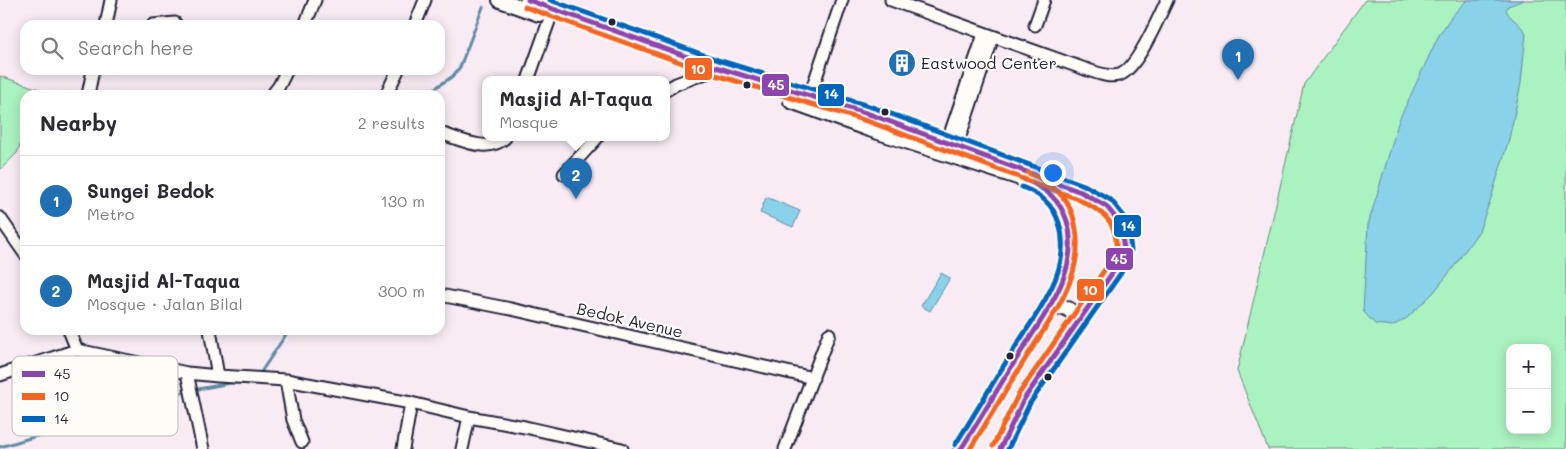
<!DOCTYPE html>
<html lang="en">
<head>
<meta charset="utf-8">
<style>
  :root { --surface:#fff; --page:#f2f2f3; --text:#2b2b33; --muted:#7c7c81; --line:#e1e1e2; --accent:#1f6fb2 }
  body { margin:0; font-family:Mali,sans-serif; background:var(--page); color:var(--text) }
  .controls { position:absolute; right:15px; bottom:15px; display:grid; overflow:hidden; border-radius:10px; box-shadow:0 2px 12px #0003 }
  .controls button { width:45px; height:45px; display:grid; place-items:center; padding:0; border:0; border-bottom:1px solid var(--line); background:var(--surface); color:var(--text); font:25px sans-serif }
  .you { position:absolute; left:1052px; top:172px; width:18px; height:18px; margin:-12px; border:4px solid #fff; border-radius:50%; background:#1a73e8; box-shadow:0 0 0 8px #1a73e833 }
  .badge { display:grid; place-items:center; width:32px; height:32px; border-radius:50%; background:var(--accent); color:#fff; font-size:16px; font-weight:700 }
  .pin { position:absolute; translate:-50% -41px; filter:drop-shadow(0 1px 2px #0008) }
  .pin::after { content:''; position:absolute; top:26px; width:18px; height:15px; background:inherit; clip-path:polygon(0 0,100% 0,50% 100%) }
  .popup { position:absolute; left:482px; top:76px; width:188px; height:65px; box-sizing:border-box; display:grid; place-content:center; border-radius:10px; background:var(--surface); filter:drop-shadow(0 1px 4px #0005); font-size:16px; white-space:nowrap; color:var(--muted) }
  .popup b { font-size:19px; color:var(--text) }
  .popup::after { content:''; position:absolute; left:50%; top:100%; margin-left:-10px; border:10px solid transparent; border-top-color:var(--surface) }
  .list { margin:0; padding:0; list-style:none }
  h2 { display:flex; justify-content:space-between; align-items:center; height:65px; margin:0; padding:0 20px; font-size:21px }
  h2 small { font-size:16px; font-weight:400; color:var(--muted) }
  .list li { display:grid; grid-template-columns:32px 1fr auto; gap:15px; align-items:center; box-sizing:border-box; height:90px; padding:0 20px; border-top:1px solid var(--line) }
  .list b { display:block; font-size:19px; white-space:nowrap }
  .list p { margin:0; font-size:16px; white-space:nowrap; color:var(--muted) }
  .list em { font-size:16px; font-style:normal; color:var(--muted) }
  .icon { flex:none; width:28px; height:28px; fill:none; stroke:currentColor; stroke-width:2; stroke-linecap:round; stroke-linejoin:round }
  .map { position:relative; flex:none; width:1566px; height:449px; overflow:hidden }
  .search { position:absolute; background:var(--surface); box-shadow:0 2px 12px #0003; left:20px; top:20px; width:425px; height:55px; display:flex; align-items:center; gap:12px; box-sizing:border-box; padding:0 18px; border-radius:15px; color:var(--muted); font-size:19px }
  .panel { position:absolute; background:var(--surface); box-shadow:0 2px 12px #0003; left:20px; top:90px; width:425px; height:245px; border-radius:15px }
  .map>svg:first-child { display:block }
  .green { fill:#aaf2bf; stroke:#668a7d; fill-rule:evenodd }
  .water { fill:#89d2ea; stroke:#608ca4 }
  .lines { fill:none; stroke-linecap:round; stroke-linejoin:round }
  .stream { stroke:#608ca4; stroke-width:3 }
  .minor-casing { stroke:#22223b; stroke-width:15 }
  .major-casing { stroke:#22223b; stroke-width:18 }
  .minor { stroke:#fdfcf7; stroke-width:11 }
  .major { stroke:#fdfcf7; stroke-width:14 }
  .bus-1-casing { stroke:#fdfcf7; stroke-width:9 }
  .bus-2-casing { stroke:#fdfcf7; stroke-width:9 }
  .bus-3-casing { stroke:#fdfcf7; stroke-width:9 }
  .bus-1 { stroke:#8e44ad; stroke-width:5 }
  .bus-2 { stroke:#f26522; stroke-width:5 }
  .bus-3 { stroke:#0065bd; stroke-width:5 }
  .bus-dot { fill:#22223b; stroke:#fdfcf7; stroke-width:2 }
  .labels { text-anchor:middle; stroke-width:4.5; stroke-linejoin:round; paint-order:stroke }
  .poi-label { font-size:16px; fill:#22223b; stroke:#fdfcf7; text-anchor:start }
  .street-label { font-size:16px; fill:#22223b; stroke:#fdfcf7 }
  .key { fill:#fdfcf7; stroke:#bbbbbf; stroke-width:1 }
  .key-label { font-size:14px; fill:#22223b }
  .line-badge { stroke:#fdfcf7; stroke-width:2 }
  .badge-label { font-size:14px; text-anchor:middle; font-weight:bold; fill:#fff }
</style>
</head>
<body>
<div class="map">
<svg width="1566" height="449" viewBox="0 0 1566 449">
  <rect width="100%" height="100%" fill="#f8ebf4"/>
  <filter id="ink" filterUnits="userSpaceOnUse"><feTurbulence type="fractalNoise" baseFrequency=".02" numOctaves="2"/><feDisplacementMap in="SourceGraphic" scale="10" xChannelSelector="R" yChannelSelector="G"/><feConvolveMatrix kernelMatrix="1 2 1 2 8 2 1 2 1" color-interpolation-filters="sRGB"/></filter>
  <g filter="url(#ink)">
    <path class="green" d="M1365,0H1566V449H1268L1237,371L1304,84ZM1510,348H1547V430H1510Z
      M0,76L39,89L37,95H25V131L17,153L0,170Z
      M79,353L178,372L180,378L86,404L70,355Z"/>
    <path class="water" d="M1467,0H1524L1508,6L1506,10C1509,18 1521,24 1526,33L1521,83L1509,139L1491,198L1479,231L1453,268L1433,293L1407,318L1393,326L1375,324L1363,311L1368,225L1399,120L1438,37L1451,17Z
      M766,197L800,211L793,227L760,213Z
      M941,273L950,278L930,311L921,306Z"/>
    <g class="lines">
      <path class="stream" d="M425,95L453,76L460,67L483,7
        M259,375L289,330
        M193,390L231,383H241
        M0,447L187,391"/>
      <g class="minor-casing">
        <path id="minor" d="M891,0L1085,69C1095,72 1108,78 1119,75C1136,71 1159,17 1167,0
          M106,25L111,0
          M153,25L175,23
          M305,25L315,0
          M415,25L425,0
          M1035,25L1044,0
          M528,80L553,10
          M666,90L676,84L719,68
          M88,95L93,70
          M272,95L279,86L287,70
          M386,95L398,70
          M807,104L842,0
          M440,133C460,139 487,154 505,138
          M945,149L984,34
          M954,154L993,37
          M564,174L597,138
          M0,218L25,254
          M440,295L511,309L813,378
          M69,330L77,350
          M210,330L218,376
          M187,373L203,449
          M0,375L77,350L187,373L218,376L286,380L411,403L469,417L525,427L622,449
          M286,380L293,420L302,442
          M403,449L411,403
          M462,449L469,417
          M785,449L829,334"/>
      </g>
      <g class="major-casing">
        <path id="major" d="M500,0L539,14
          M528,0L719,68L872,115L1081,192L1106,206L1120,223L1124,249L1115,269L1024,399L1000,449
          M791,101L866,128L1039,184C1058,199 1075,223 1071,249C1066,289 1039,321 1019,354C1000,386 981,418 961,449
          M1048,310C1065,305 1069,306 1078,321"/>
      </g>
      <use href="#minor" class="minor"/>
      <use href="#major" class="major"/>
      <g class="bus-1-casing">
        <path id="bus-1" d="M528,0L719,68L872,115L1081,192L1106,206L1120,223L1124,249L1115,269L1024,399L1000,449
          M961,449C981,418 999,386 1019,355C1043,316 1082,270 1067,221C1060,200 1045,187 1025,180"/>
      </g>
      <g class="bus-2-casing">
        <path id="bus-2" d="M525,7L716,75L870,122L1078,199C1099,210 1117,219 1116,246C1116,252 1111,260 1108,265L1018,395L993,446
          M970,449C989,419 1007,388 1026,358C1053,314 1090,271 1073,216C1066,194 1048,181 1028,173"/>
      </g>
      <g class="bus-3-casing">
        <path id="bus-3" d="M550,0L721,61L875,108L1084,185L1111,200L1127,220L1131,250L1121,273L1030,403L1008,449
          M955,445C975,414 993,382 1013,351C1036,313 1074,270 1059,223C1053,204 1040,194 1022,187"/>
      </g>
      <use href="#bus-1" class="bus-1"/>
      <use href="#bus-2" class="bus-2"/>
      <use href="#bus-3" class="bus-3"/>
    </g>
  </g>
  <defs>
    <g id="building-disc" transform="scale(1.4375)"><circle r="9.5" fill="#1f6fb2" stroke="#fdfcf7"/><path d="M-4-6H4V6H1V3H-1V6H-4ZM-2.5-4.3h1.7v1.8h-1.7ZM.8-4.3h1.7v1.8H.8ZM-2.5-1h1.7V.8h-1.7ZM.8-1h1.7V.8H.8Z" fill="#fff"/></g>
  </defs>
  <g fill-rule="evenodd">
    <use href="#building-disc" x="902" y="63"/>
  </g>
  <g class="bus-dot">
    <circle cx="612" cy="22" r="4.5"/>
    <circle cx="747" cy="85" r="4.5"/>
    <circle cx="885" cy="112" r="4.5"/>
    <circle cx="1010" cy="356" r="4.5"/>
    <circle cx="1048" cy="377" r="4.5"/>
  </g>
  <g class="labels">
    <g class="poi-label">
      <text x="921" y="69">Eastwood Center</text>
    </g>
    <g class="street-label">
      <text transform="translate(630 320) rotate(13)" y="6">Bedok Avenue</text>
    </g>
  </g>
  <rect x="12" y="356" width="166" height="80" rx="8" class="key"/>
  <rect x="22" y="371" width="23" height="6" fill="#8e44ad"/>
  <rect x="22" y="393" width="23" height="7" fill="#f26522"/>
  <rect x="22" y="416" width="23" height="6" fill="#0065bd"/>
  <g class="key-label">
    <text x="54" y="379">45</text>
    <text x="54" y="401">10</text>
    <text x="54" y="424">14</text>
  </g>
  <g class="line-badge">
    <rect x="684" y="57" width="29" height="24" rx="5" fill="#f26522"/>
    <rect x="761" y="73" width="29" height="24" rx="5" fill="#8e44ad"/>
    <rect x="817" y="83" width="28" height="24" rx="5" fill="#0065bd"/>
    <rect x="1113" y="214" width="29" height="24" rx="5" fill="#0065bd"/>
    <rect x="1105" y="247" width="29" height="24" rx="5" fill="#8e44ad"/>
    <rect x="1076" y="278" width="29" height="24" rx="5" fill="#f26522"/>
  </g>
  <g class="badge-label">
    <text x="698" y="74">10</text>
    <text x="776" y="90">45</text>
    <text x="831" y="99">14</text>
    <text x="1128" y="231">14</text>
    <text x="1119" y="264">45</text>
    <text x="1090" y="295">10</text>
  </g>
</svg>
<div class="controls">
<button>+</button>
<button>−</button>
</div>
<div class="you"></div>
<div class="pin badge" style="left:1238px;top:80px">1</div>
<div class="pin badge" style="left:576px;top:199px">2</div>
<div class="popup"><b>Masjid Al-Taqua</b>Mosque</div>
<div class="search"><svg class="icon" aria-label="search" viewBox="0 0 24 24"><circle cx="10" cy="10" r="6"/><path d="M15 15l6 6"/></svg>Search here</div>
<section class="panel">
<h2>Nearby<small>2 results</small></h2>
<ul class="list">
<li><span class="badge">1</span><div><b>Sungei Bedok</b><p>Metro</p></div><em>130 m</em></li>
<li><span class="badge">2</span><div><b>Masjid Al-Taqua</b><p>Mosque · Jalan Bilal</p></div><em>300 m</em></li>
</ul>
</section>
</div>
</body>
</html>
